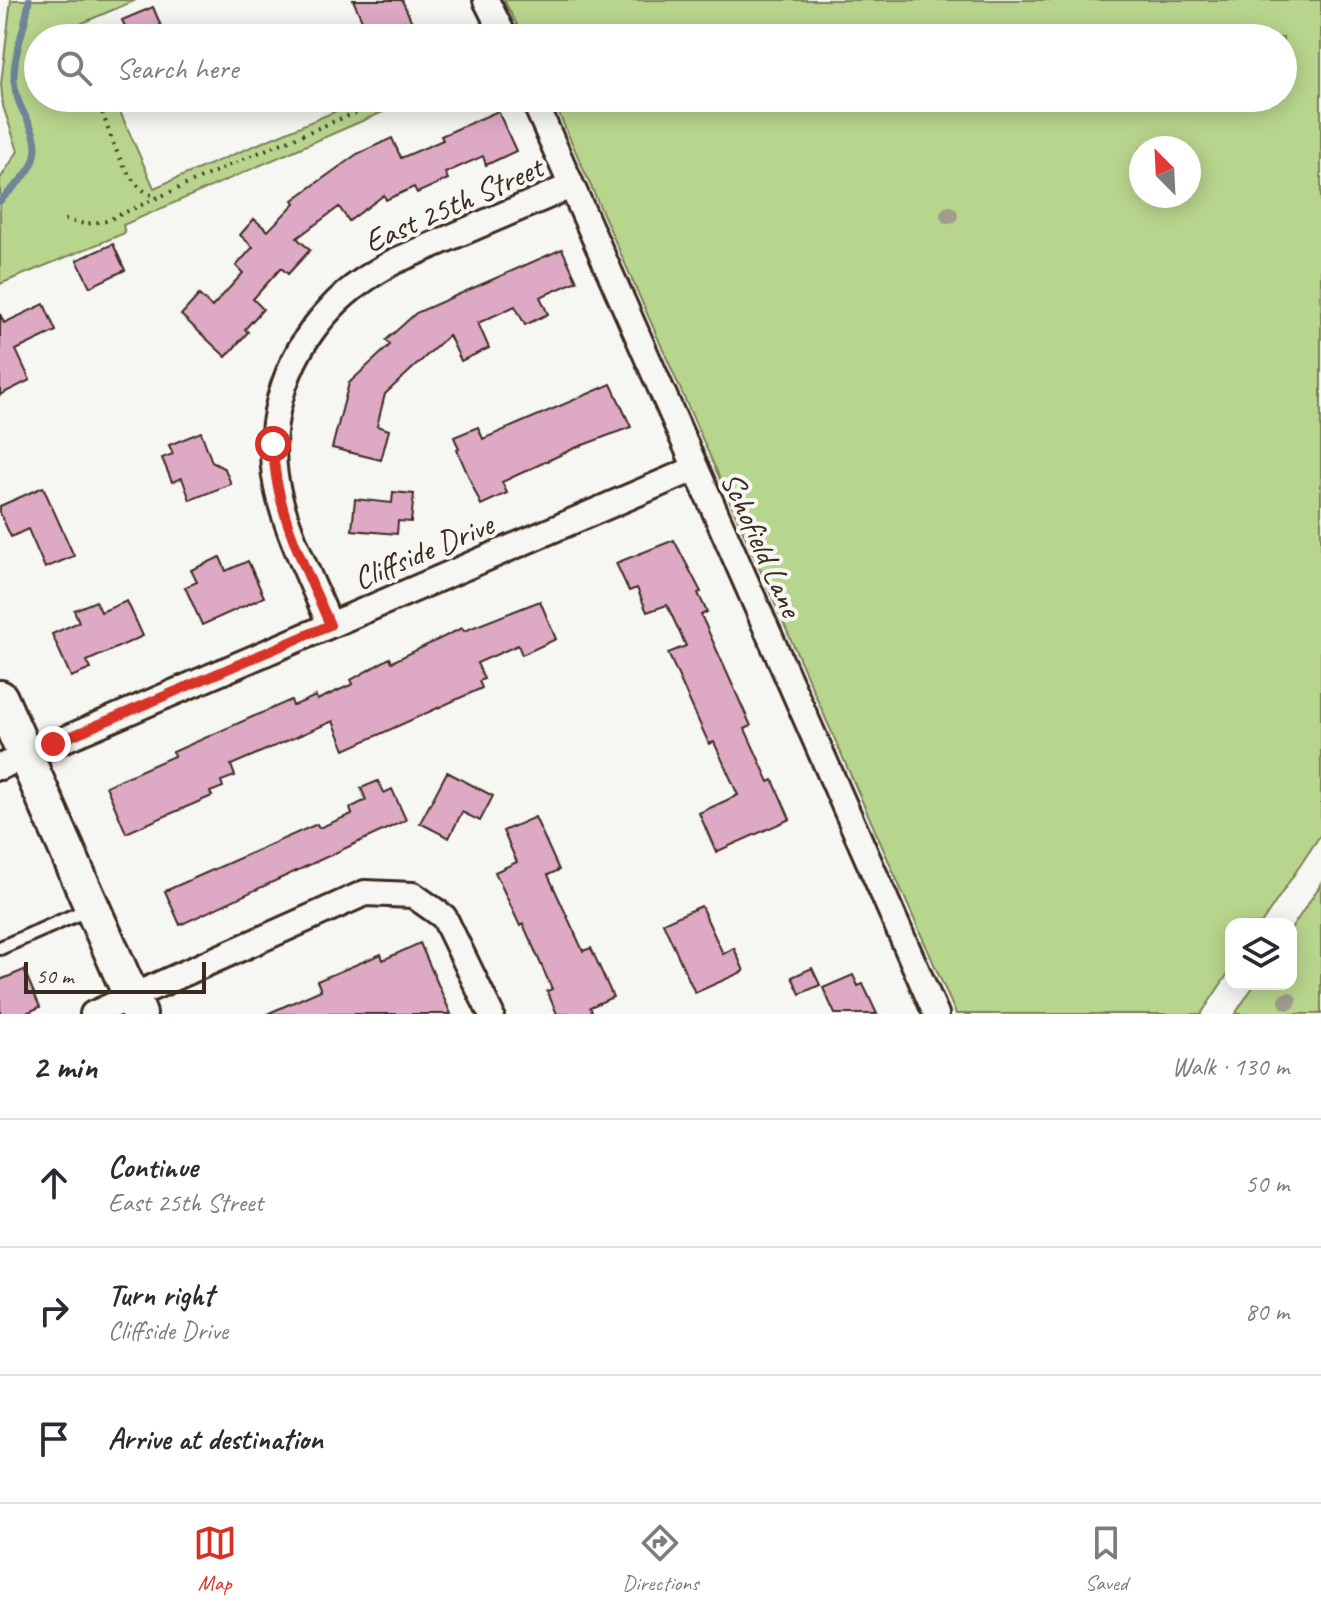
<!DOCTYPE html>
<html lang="en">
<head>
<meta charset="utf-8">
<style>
  :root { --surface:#fff; --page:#f2f2f3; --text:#2b2b33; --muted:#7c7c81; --line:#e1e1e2; --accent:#d93025 }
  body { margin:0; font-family:Caveat,sans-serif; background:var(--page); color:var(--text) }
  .controls { position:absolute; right:24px; bottom:24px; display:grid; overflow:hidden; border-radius:16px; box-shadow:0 4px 20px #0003 }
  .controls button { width:72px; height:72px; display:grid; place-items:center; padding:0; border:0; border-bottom:2px solid var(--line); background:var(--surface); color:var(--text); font:40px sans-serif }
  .compass { position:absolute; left:1129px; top:136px; width:72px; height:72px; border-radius:50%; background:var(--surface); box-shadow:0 4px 20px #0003; rotate:336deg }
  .scale { position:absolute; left:24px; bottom:20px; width:182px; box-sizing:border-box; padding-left:8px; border:4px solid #3b2a1e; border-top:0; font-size:22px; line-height:28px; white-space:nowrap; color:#3b2a1e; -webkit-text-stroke:6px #f6f6f2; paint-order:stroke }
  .stop { position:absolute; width:24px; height:24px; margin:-18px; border:6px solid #d93025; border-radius:50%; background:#fff }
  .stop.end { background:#d93025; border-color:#fff; box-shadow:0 2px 8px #0008 }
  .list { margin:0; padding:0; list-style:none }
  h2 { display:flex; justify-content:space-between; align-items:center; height:104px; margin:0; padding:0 32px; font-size:34px }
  h2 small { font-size:26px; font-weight:400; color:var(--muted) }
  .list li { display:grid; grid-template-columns:52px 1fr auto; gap:24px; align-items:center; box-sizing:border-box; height:128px; padding:0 32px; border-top:2px solid var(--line) }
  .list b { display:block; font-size:30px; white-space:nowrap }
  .list p { margin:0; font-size:26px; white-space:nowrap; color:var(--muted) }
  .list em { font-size:26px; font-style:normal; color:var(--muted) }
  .icon { flex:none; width:44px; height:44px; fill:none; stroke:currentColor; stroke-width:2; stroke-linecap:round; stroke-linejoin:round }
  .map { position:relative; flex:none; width:1321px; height:1014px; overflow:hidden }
  .search { position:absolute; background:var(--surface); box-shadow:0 4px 20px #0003; left:24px; right:24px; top:24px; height:88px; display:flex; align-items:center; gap:20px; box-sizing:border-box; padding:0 28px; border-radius:44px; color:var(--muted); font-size:30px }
  .sheet { height:488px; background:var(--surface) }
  nav { display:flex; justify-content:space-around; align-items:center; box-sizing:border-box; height:112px; border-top:2px solid var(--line); background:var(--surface); font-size:22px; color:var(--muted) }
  nav a { display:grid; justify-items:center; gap:4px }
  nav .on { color:var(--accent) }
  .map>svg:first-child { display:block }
  .green { fill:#b8d58d; stroke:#7a8056; stroke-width:2; fill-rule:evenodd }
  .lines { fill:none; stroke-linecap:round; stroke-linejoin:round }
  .stream { stroke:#6f849a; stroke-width:7 }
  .building { fill:#dea9c4; stroke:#3b2a1e; stroke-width:2 }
  .service-casing { stroke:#3b2a1e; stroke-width:18 }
  .minor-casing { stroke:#3b2a1e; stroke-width:30 }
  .secondary-casing { stroke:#3b2a1e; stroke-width:40 }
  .path { stroke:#3b2a1e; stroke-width:4; stroke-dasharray:2 6; stroke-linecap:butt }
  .service { stroke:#f6f6f2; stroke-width:12 }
  .minor { stroke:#f6f6f2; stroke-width:24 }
  .secondary { stroke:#f6f6f2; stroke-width:34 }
  .tree { fill:#a09d8d }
  .route { stroke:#d93025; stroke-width:10 }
  .labels { text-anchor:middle; stroke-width:8; stroke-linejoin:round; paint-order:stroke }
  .street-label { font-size:32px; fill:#3b2a1e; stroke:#f6f6f2 }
</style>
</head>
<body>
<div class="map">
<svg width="1321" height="1014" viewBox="0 0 1321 1014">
  <rect width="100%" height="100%" fill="#f6f6f2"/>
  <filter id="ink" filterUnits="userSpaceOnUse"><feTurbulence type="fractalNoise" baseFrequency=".0125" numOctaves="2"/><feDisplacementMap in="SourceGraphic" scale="16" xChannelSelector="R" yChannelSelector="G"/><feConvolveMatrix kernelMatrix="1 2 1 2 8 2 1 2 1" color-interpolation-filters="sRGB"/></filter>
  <g filter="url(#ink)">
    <path class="green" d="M11,0H136L82,23L88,38H38V98H114L154,188L367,98H415L123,225L125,233L0,284V179L18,151L3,106L1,84Z
      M504,0H1321V834L1261,924H1231V969L1201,1014H956L552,98H1283V38H524ZM1141,148H1189V196H1141Z
      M1321,884V1014H1235L1255,984H1291V929Z"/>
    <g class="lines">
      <path class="stream" d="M0,201C25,176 49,159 28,121C21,108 15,96 14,80C13,53 26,27 29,0"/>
    </g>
    <path class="building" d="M353,0H402L419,38H370Z
      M153,7L166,38H130L122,20Z
      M498,111L516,151L486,165L483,156L445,173L448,179L417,193L414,187L386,200L384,195L349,221L339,207L297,238L310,250L288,274L281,268L253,299L263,309L245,329L248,332L226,357L181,315L199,295L212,307L243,273L236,266L253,247L240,235L254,219L268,231L295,203L293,200L357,154L392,138L401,158L443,140L441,136Z
      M113,244L125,270L90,287L77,260Z
      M562,249L577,281L540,297L548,314L525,325L515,306L478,323L489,348L461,361L449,335L385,394L377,426L389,430L381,460L332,448L349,383L390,345L386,340L416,313Z
      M44,304L56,331L16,350L30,380L0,395V314L4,323Z
      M611,384L631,427L575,448L502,482L507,493L481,505L457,450L459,449L454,437L478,427L483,439Z
      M201,432L212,462L225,469L231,484L190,500L182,478L172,482L162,458L173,454L169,445Z
      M43,487L74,556L45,568L28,529L11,537L0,513V506Z
      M393,492L414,494L411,522L398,521L397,534L352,530L355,499L392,503Z
      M674,540L701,592L698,593L707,612L701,615L751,726L745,729L769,782L773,780L790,819L716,852L699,813L738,795L714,742L709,744L668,653L686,646L667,605L647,612L637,588L629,591L616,563Z
      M220,557L226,571L248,561L264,597L202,625L185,587L197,582L191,570Z
      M96,601L101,612L127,601L143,636L87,661L91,669L71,677L52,634L79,622L74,610Z
      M540,601L556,639L522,655L518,645L477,663L484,679L479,681L482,688L345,750L333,721L231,765L235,776L221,781L223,787L210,792L212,796L126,833L106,786L174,756L173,752L291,700L293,706L316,696L317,700L353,684L351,680L390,658L392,662L462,628L464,631Z
      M447,772L493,796L480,821L462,812L449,838L420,823Z
      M378,781L384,793L392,789L406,820L180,925L165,891L317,824L319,828L352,814L350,808L366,800L361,788Z
      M535,817L559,870L548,875L583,951L591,948L613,997L590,1007L593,1014H557L547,991L552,989L523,924L520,926L495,872L517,862L503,831Z
      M701,906L723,954L734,948L744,971L695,993L663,923Z
      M420,943L451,1014H267L321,990L317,981L381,954L383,960Z
      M812,968L820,985L800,994L792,977Z
      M24,970L40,1007L24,1014H0V980Z
      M853,975L858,986L863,984L877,1014H835L823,988Z"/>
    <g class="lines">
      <g class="service-casing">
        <path id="service" d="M0,948L89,909"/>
      </g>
      <g class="minor-casing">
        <path id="minor" d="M486,0L505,38
          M533,98L936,1014
          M330,625C313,584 292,543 280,500C261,432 283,358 331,308C349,288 372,274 395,261L571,186
          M0,767L694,469
          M93,1014L365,893L413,895L444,917L491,1014"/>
      </g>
      <g class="secondary-casing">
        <path id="secondary" d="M0,698L139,1014"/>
      </g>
      <path class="path" d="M68,26L73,38
        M97,98C109,128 123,190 158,197
        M65,220L85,224L106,221L241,160L391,98"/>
      <use href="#service" class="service"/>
      <use href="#minor" class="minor"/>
      <use href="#secondary" class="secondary"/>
    </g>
    <g class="tree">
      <circle cx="949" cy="215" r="9"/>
      <circle cx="1288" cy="1001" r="9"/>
    </g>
  </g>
  <g class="lines" filter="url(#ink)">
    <path class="route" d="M53,744L330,625C305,567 274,509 273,444"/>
  </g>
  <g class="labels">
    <g class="street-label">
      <text transform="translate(453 204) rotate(-24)" y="11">East 25th Street</text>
      <text transform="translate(762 544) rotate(66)" y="11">Schofield Lane</text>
      <text transform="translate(423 551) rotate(-23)" y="11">Cliffside Drive</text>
    </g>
  </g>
</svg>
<div class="controls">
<button><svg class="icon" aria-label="layers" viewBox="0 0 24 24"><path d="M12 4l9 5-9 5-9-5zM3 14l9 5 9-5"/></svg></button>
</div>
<svg class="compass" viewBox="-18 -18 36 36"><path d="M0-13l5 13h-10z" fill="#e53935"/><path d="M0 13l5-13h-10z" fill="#7c7c81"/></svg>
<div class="scale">50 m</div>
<div class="stop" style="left:273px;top:444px"></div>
<div class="stop end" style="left:53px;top:744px"></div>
<div class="search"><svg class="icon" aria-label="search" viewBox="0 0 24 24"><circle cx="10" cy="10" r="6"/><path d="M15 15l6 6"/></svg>Search here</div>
</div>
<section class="sheet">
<h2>2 min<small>Walk · 130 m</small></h2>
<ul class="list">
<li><svg class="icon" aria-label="ahead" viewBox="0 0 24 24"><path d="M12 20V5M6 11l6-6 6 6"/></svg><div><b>Continue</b><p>East 25th Street</p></div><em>50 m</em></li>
<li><svg class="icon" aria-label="right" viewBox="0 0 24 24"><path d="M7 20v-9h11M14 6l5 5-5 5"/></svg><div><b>Turn right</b><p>Cliffside Drive</p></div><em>80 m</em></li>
<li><svg class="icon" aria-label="arrive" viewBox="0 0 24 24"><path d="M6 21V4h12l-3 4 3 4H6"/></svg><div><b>Arrive at destination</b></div></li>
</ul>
</section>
<nav>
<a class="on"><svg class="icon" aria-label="map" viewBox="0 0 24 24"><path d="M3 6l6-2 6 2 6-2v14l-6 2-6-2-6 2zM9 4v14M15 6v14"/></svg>Map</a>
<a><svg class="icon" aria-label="directions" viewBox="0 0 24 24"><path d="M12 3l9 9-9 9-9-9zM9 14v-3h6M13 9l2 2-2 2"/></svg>Directions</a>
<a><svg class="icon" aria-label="saved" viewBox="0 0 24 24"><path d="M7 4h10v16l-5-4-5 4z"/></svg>Saved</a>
</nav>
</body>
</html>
